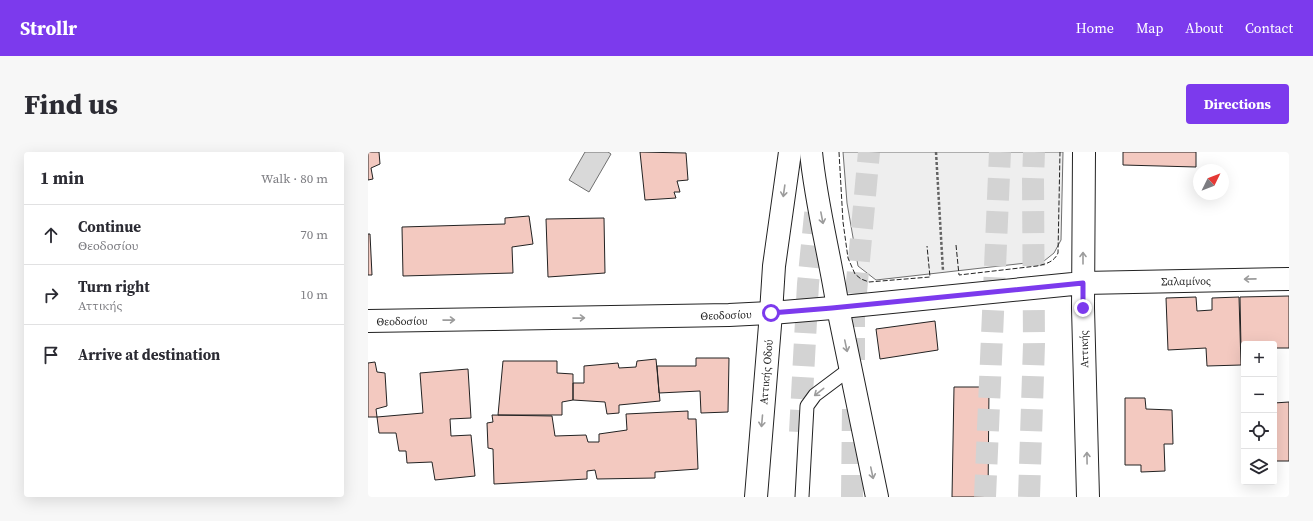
<!DOCTYPE html>
<html lang="en">
<head>
<meta charset="utf-8">
<style>
  :root { --surface:#fff; --page:#f7f7f7; --text:#2b2b33; --muted:#7c7c81; --line:#e1e1e2; --accent:#7c3aed }
  body { margin:0; font-family:"Source Serif 4",serif; background:var(--page); color:var(--text) }
  .controls { position:absolute; right:12px; bottom:12px; display:grid; overflow:hidden; border-radius:4px; box-shadow:0 4px 16px #0002 }
  .controls button { width:36px; height:36px; display:grid; place-items:center; padding:0; border:0; border-bottom:1px solid var(--line); background:var(--surface); color:var(--text); font:20px sans-serif }
  .compass { position:absolute; left:825px; top:12px; width:36px; height:36px; border-radius:50%; background:var(--surface); box-shadow:0 4px 16px #0002; rotate:47deg }
  .stop { position:absolute; width:12px; height:12px; margin:-9px; border:3px solid #7c3aed; border-radius:50%; background:#fff }
  .stop.end { background:#7c3aed; border-color:#fff; box-shadow:0 1px 4px #0008 }
  .list { margin:0; padding:0; list-style:none }
  h2 { display:flex; justify-content:space-between; align-items:center; height:52px; margin:0; padding:0 16px; font-size:17px }
  h2 small { font-size:13px; font-weight:400; color:var(--muted) }
  .list li { display:grid; grid-template-columns:26px 1fr auto; gap:12px; align-items:center; box-sizing:border-box; height:60px; padding:0 16px; border-top:1px solid var(--line) }
  .list b { display:block; font-size:15px; white-space:nowrap }
  .list p { margin:0; font-size:13px; white-space:nowrap; color:var(--muted) }
  .list em { font-size:13px; font-style:normal; color:var(--muted) }
  .icon { flex:none; width:22px; height:22px; fill:none; stroke:currentColor; stroke-width:2; stroke-linecap:round; stroke-linejoin:round }
  .map { position:relative; flex:none; width:921px; height:345px; overflow:hidden; border-radius:4px }
  header { display:flex; align-items:center; gap:24px; box-sizing:border-box; height:56px; padding:0 20px; background:var(--accent); color:#fff }
  header strong { font-size:19px }
  nav { display:flex; gap:22px; margin-inline-start:auto; font-size:14px }
  .intro { display:flex; align-items:center; justify-content:space-between; box-sizing:border-box; height:96px; padding:0 24px }
  h1 { margin:0; font-size:28px }
  .button { padding:10px 18px; border-radius:4px; background:var(--accent); color:#fff; font-size:14px; font-weight:700 }
  main { display:flex; gap:24px; padding:0 24px }
  aside { flex:1; background:var(--surface); border-radius:4px; box-shadow:0 4px 16px #0002 }
  .map>svg:first-child { display:block }
  .green { fill:#eee; stroke:#6f6f6f }
  .water { fill:#d9d9d9; stroke:#6f6f6f }
  .building { fill:#f3c9c0; stroke:#222 }
  .lines { fill:none; stroke-linecap:round; stroke-linejoin:round }
  .highway-tunnel { stroke:#d3d3d3; stroke-width:22; stroke-dasharray:22 11; stroke-linecap:butt }
  .lane-casing { stroke:#222; stroke-width:15 }
  .street-casing { stroke:#222; stroke-width:24 }
  .secondary-casing { stroke:#222; stroke-width:24 }
  .highway-casing { stroke:#222; stroke-width:24 }
  .path { stroke:#646464; stroke-width:2.5; stroke-dasharray:3 2; stroke-linecap:butt }
  .lane { stroke:#fff; stroke-width:13 }
  .street { stroke:#fff; stroke-width:22 }
  .secondary { stroke:#fff; stroke-width:22 }
  .highway { stroke:#fff; stroke-width:22 }
  .fence { stroke:#222; stroke-width:1; stroke-dasharray:5 2; stroke-linecap:butt }
  .oneway { stroke:#9c9c9c }
  .route { stroke:#7c3aed; stroke-width:5 }
  .labels { text-anchor:middle; stroke-width:3; stroke-linejoin:round; paint-order:stroke }
  .street-label { font-size:11px; fill:#222; stroke:#fff }
</style>
</head>
<body>
<header>
<strong>Strollr</strong>
<nav><a>Home</a><a>Map</a><a>About</a><a>Contact</a></nav>
</header>
<div class="intro"><h1>Find us</h1><a class="button">Directions</a></div>
<main>
<aside>
<h2>1 min<small>Walk · 80 m</small></h2>
<ul class="list">
<li><svg class="icon" aria-label="ahead" viewBox="0 0 24 24"><path d="M12 20V5M6 11l6-6 6 6"/></svg><div><b>Continue</b><p>Θεοδοσίου</p></div><em>70 m</em></li>
<li><svg class="icon" aria-label="right" viewBox="0 0 24 24"><path d="M7 20v-9h11M14 6l5 5-5 5"/></svg><div><b>Turn right</b><p>Αττικής</p></div><em>10 m</em></li>
<li><svg class="icon" aria-label="arrive" viewBox="0 0 24 24"><path d="M6 21V4h12l-3 4 3 4H6"/></svg><div><b>Arrive at destination</b></div></li>
</ul>
</aside>
<div class="map">
<svg width="921" height="345" viewBox="0 0 921 345">
  <rect width="100%" height="100%" fill="#fff"/>
  <path class="green" d="M475,0H695L693,88L686,101L676,109L508,128L490,114L479,51Z"/>
  <path class="water" d="M217,0H240L243,2L221,40L201,28Z"/>
  <path class="building" d="M0,0H11L12,12L3,16L5,27L0,28Z
    M272,0L318,1L320,28L309,29L312,40H306L308,46L277,48Z
    M755,0H828V15L755,13Z
    M161,64L165,92L144,95L145,121L35,124L34,75L137,72V66Z
    M236,66L237,121L180,125L178,67Z
    M0,82H2L4,123H0Z
    M921,144V196H906V192H876V197H873L872,145Z
    M828,145L829,159L844,158V146L871,145L873,213L839,214L838,196L800,198L798,146Z
    M567,169L570,198L512,207L508,177Z
    M328,206H361L360,260L333,261L332,239L291,241L289,214H328Z
    M288,207L292,249L251,253V261L239,262L237,250L205,248V231H216V214L250,211L251,216L268,215L269,209Z
    M135,209H189V221L205,222V248L194,250V263H130Z
    M7,210L9,220L17,221L19,254L8,257L9,265H0V211Z
    M100,217L103,266L82,267L83,284L103,283L107,324L67,328L64,310L39,311L38,299H31L28,281H11L9,265L55,261L52,221Z
    M586,235H621L620,345H584Z
    M757,246H777L778,257L804,258L805,292H796L797,319L773,320V313H757Z
    M921,250V309H906V251Z
    M874,252H876V310Z
    M320,259V267H328L330,317L287,320V326L229,327L227,318L219,319V327L126,332L125,297L120,296L119,271L125,270L124,263L184,264L187,284L218,283L220,290H231V282L259,278L258,262Z"/>
  <g class="lines">
    <path class="highway-tunnel" d="M486,208V162L501,0
      M432,280L440,132L448,53
      M484,345L485,253
      M617,345L632,0
      M661,345L666,192L665,27L666,0"/>
    <g class="lane-casing">
      <path id="lane" d="M434,345L439,254L447,243L483,216"/>
    </g>
    <g class="street-casing">
      <path id="street" d="M715,131L921,127
        M0,169L361,163L403,161"/>
    </g>
    <g class="secondary-casing">
      <path id="secondary" d="M716,0L715,156L720,345
        M403,161L464,156L715,131
        M388,345L403,161L406,114L422,0"/>
    </g>
    <g class="highway-casing">
      <path id="highway" d="M443,0C448,52 462,104 470,156L509,345"/>
    </g>
    <path class="path" d="M568,0L575,119"/>
    <use href="#lane" class="lane"/>
    <use href="#street" class="street"/>
    <use href="#secondary" class="secondary"/>
    <use href="#highway" class="highway"/>
    <path class="fence" d="M471,0L475,70L480,106L487,122L493,127L501,130L562,125L559,94
      M588,93L591,123L669,114C678,112 686,110 690,101L692,0"/>
  </g>
  <defs><path id="oneway-shaft" d="M-6 0H5M1.5-3L5.5 0L1.5 3" fill="none" stroke-width="1.6" stroke-linecap="round" stroke-linejoin="round"/></defs>
  <g class="oneway">
    <use href="#oneway-shaft" transform="translate(416 39) rotate(98)"/>
    <use href="#oneway-shaft" transform="translate(454 66) rotate(79)"/>
    <use href="#oneway-shaft" transform="translate(715 106) rotate(-90)"/>
    <use href="#oneway-shaft" transform="translate(882 127) rotate(179)"/>
    <use href="#oneway-shaft" transform="translate(211 166) rotate(-1)"/>
    <use href="#oneway-shaft" transform="translate(81 168) rotate(-1)"/>
    <use href="#oneway-shaft" transform="translate(478 194) rotate(78)"/>
    <use href="#oneway-shaft" transform="translate(451 240) rotate(142)"/>
    <use href="#oneway-shaft" transform="translate(394 269) rotate(95)"/>
    <use href="#oneway-shaft" transform="translate(719 306) rotate(-91)"/>
    <use href="#oneway-shaft" transform="translate(504 321) rotate(78)"/>
  </g>
  <g class="lines">
    <path class="route" d="M403,161L464,156L715,131V156"/>
  </g>
  <g class="labels">
    <g class="street-label">
      <text transform="translate(818 129) rotate(-1)" y="4">Σαλαμίνος</text>
      <text transform="translate(358 163) rotate(-2)" y="4">Θεοδοσίου</text>
      <text transform="translate(34 169) rotate(-1)" y="4">Θεοδοσίου</text>
      <text transform="translate(716 197) rotate(-91)" y="4">Αττικής</text>
      <text transform="translate(398 220) rotate(-85)" y="4">Αττικής Οδού</text>
    </g>
  </g>
</svg>
<div class="controls">
<button>+</button>
<button>−</button>
<button><svg class="icon" aria-label="locate" viewBox="0 0 24 24"><circle cx="12" cy="12" r="6"/><path d="M12 2v4M12 18v4M2 12h4M18 12h4"/></svg></button>
<button><svg class="icon" aria-label="layers" viewBox="0 0 24 24"><path d="M12 4l9 5-9 5-9-5zM3 14l9 5 9-5"/></svg></button>
</div>
<svg class="compass" viewBox="-18 -18 36 36"><path d="M0-13l5 13h-10z" fill="#e53935"/><path d="M0 13l5-13h-10z" fill="#7c7c81"/></svg>
<div class="stop" style="left:403px;top:161px"></div>
<div class="stop end" style="left:715px;top:156px"></div>
</div>
</main>
</body>
</html>
